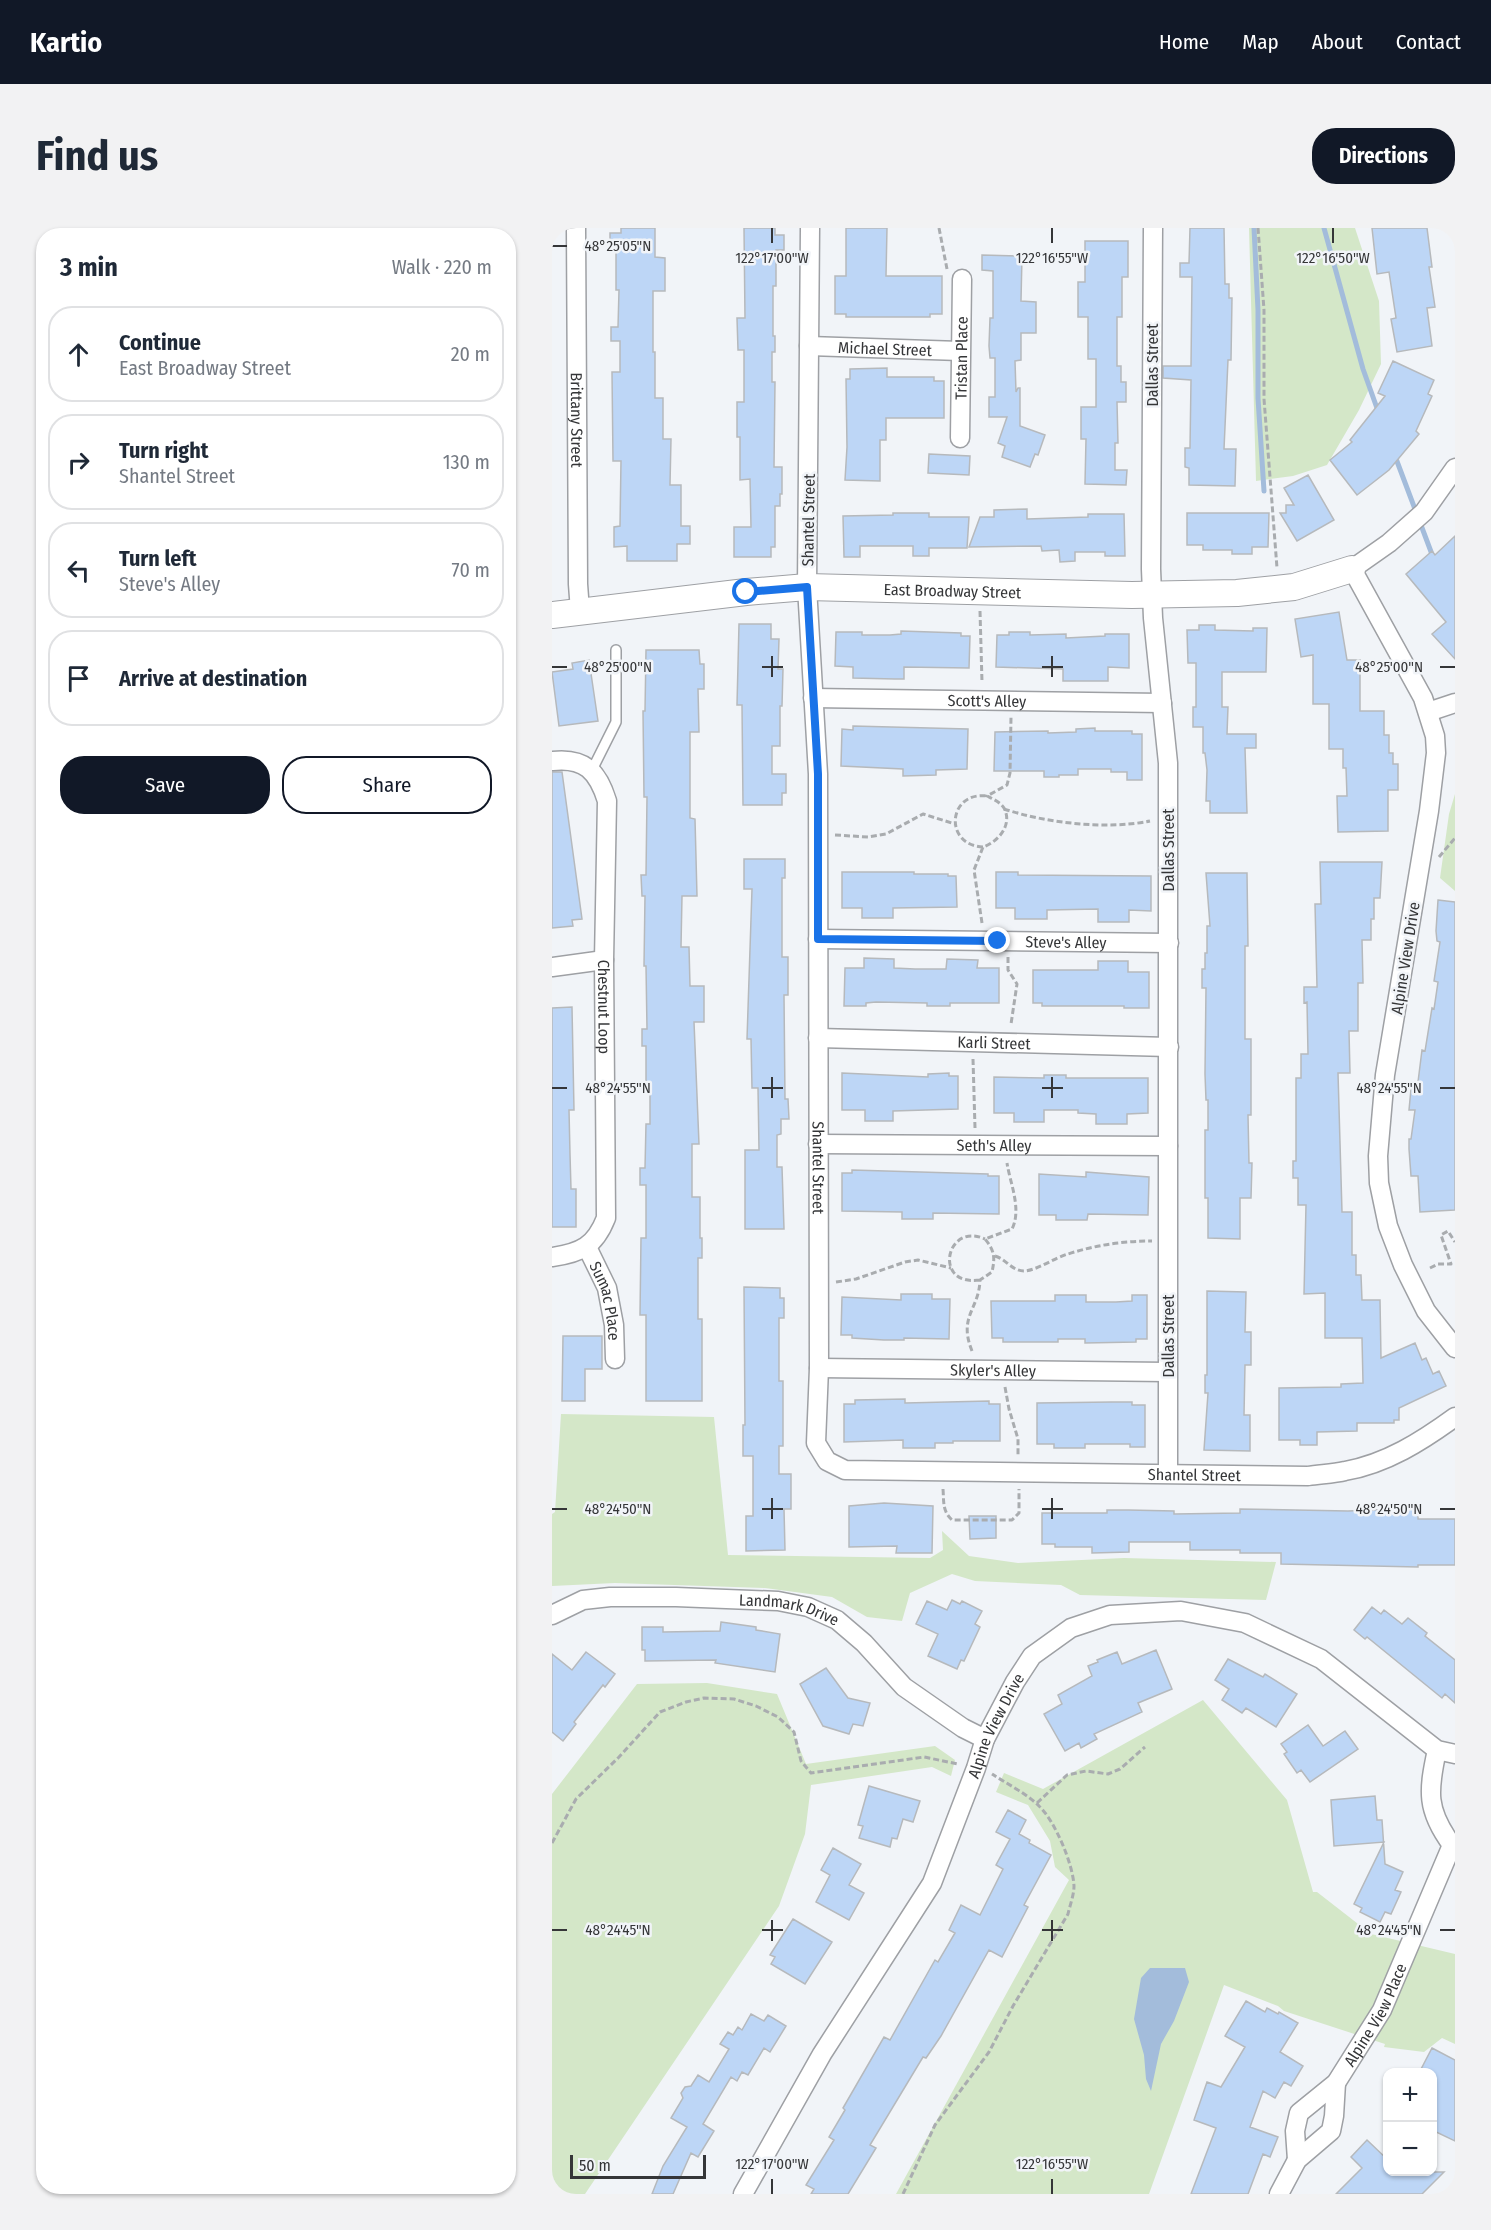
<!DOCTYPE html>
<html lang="en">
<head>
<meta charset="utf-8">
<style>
  :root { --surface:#fff; --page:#f2f2f3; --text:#1f2937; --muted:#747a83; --line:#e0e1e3; --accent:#111827 }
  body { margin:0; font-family:"Fira Sans Condensed",sans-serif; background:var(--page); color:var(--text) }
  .controls { position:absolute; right:18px; bottom:18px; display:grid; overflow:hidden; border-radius:12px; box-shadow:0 2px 4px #0004 }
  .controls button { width:54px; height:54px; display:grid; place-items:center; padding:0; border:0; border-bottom:2px solid var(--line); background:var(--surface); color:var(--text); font:30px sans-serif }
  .scale { position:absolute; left:18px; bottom:15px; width:136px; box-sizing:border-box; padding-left:6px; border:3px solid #353638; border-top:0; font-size:16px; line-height:21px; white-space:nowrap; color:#353638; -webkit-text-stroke:4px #f1f4f8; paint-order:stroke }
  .stop { position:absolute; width:18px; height:18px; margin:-14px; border:4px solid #1a73e8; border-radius:50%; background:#fff }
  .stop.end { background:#1a73e8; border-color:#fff; box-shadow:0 2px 6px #0008 }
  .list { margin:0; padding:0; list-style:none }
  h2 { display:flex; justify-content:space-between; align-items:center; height:78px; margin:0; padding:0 24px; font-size:26px }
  h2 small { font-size:20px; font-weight:400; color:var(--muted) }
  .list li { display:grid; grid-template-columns:39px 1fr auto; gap:18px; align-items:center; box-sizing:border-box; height:96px; margin:0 12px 12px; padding:0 12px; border:2px solid var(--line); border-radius:24px }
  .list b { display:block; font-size:22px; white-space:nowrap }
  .list p { margin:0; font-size:20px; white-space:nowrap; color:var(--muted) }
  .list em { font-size:20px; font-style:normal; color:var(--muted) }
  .actions { display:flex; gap:12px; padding:18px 24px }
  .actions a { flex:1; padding:14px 0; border:2px solid var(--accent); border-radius:24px; text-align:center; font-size:21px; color:var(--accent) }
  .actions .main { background:var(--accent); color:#fff }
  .icon { flex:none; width:33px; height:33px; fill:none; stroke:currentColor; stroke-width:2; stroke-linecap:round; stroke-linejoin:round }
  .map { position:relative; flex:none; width:903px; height:1966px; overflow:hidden; border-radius:24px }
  header { display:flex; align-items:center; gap:36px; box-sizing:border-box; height:84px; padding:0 30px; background:var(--accent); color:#fff }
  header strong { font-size:28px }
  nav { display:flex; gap:33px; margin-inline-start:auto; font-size:21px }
  .intro { display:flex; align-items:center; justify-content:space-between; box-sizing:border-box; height:144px; padding:0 36px }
  h1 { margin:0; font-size:42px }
  .button { padding:15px 27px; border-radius:24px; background:var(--accent); color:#fff; font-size:21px; font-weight:700 }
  main { display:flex; gap:36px; padding:0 36px }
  aside { flex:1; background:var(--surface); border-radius:24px; box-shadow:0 2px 4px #0004 }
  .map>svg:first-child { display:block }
  .green { fill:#d4e7c8 }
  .water { fill:#a3bcdb }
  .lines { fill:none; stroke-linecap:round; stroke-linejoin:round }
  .stream { stroke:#a3bcdb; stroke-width:5 }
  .building { fill:#bdd6f6; stroke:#b6b9bc; stroke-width:1.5 }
  .lane-casing { stroke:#9ea0a4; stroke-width:12 }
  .street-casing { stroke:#9ea0a4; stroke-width:21 }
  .secondary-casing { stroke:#9ea0a4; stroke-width:28 }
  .path { stroke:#a9acaf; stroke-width:3; stroke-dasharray:6 3; stroke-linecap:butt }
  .lane { stroke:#fff; stroke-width:9 }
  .street { stroke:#fff; stroke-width:18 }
  .secondary { stroke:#fff; stroke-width:26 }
  .route { stroke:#1a73e8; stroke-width:8 }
  .ticks { fill:none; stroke:#353638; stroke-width:2 }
  .labels { text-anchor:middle; stroke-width:5; stroke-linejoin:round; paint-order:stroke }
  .street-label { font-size:16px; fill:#353638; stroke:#f1f4f8 }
  .ticks-label { font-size:15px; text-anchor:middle; fill:#353638; stroke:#f1f4f8; stroke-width:5; stroke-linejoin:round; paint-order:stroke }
</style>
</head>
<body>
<header>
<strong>Kartio</strong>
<nav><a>Home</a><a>Map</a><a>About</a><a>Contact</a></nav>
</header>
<div class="intro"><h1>Find us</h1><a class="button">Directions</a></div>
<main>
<aside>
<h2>3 min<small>Walk · 220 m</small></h2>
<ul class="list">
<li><svg class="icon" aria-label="ahead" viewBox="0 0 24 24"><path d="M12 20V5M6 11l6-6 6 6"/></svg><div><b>Continue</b><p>East Broadway Street</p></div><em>20 m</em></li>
<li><svg class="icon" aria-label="right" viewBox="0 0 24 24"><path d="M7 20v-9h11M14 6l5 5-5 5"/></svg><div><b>Turn right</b><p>Shantel Street</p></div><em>130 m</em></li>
<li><svg class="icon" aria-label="left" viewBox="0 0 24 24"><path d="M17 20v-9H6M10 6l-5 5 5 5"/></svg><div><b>Turn left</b><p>Steve's Alley</p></div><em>70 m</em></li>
<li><svg class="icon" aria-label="arrive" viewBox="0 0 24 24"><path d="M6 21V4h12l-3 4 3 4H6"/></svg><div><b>Arrive at destination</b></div></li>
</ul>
<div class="actions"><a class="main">Save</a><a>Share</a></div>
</aside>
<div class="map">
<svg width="903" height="1966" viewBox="0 0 903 1966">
  <rect width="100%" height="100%" fill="#f1f4f8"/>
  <path class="green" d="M697,0H803L827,73L829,136L807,182L775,237L741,248L704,253Z
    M903,566V663L888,650L897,586Z
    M9,1186L162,1189L176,1327L378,1330L391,1322L390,1303L417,1328L466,1335L572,1330L724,1334L714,1372L528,1367L509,1357L423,1353L400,1346L358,1365L350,1393L315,1389L280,1369L213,1360L63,1355L0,1358V1286L3,1284Z
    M155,1455L225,1466L254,1536L383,1518L403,1532L399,1548L380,1539L259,1557L253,1606L227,1678L33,1966H0V1566L85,1456Z
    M651,1472L735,1572L761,1664H765L819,1706L903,1726V1816L890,1810L872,1824L832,1819L833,1816L732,1783L726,1778L672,1757L597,1966H344L517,1652L503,1639L498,1613L476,1577L444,1564L452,1545L491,1561Z"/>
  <path class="water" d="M598,1740H633L637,1754L622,1793L609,1816L599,1863L594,1851L592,1827L582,1791L589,1750Z"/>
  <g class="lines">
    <path class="stream" d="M702,0L706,82V170L712,263
      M772,0L811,141L826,183
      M843,228L881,329"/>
  </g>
  <path class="building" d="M69,0H103V29L113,30V63H101V124H103V170H111V211H119L118,257H129V298H138V316H125V333H75V318L62,319V299L68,298L69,233H61L60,144H68V113H59V99H66L67,62H64V22H58V5H69Z
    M192,0H223V7H232V22H224V58H221V108H223V124H220V154H223L222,239H230V266H228V278H223V319H219V329H182V299H199L198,251L188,252V209H185V174H192V122H186L185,90H193Z
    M294,0H335L334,48H390V86H378V89H294V86H283V48H294Z
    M638,0H672L673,56H677V70H680L679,132H676L672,221H684L683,258L637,257V240L633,239V220H638L639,152L611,150V138H639L640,49H628V35H637Z
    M820,0H875L880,39H877L883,79L875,80L880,118L845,124L839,91L844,90L837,44L825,46Z
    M533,13H576V49H570V89H565V138H569V154H574V174H565L566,215H563V242H575L574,257L533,256L534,211H529V179H544V131H536V89H526V54H533Z
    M430,27L470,28L469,73L484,74V105H469V132L463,133L464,164L466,160H468V198L493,207L486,227L483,226L478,239L450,229L453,218L446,215L455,189H437V169H443V130H438L437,118L438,90H441V43L430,42Z
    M841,133L882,152L876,166L880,168L864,203L867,206L837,242L805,267L778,232L800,214L798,212L833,168L826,165Z
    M335,140V149H382V153H392V190H334V212H328V253L293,252L295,219L294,151H298V141Z
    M377,226L418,228L417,247L376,245Z
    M756,247L782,292L745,313L728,285H734V277H742L732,260Z
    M475,281V291L536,289V286H572L573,328H553V324H523V333L508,334L507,322L490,323L489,318L417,319L428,289H442V282Z
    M341,285H377V289H417L415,320H377V328H361V318H308V329H292L291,288L341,287Z
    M635,285H717L716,319H700V326H680V322H651V317H635Z
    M903,308V431L880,406L894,394L854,346L880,323L883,327Z
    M787,384L795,432H808V483H832V507H837V525H841V536H846V562H836V603L786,604L785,568H795L794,540H791V521H777V476H761V427L749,429L743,391Z
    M187,396H219V411H227L226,441H231L230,478H228V518H220V546H234V565H230V577H191L190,477H185Z
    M647,397H663V402L701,403V400H715L714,444H670V479H676L675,506H704V520H693L695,585H658V573H654L655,542L653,525H651V499H641V479H644V435H636L635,402H647Z
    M349,403L409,405V408H418L417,440L352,439V451H343L301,450V439L283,438L284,404H310V407H338L349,406Z
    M457,404H478V407L514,406V410L553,408V406H577V440L556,439V453H511V441L444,439L445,407H457Z
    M94,422H147L148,436H152V461H146L147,504H138V590L143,591L145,668H130L129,719H137L138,758H152V794H142L147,916H140V969H148V1010H150V1030H146V1091H150V1173H94V1087H88L89,1010H94V957H88V940H93L94,896H98V864H94V818H90V801H95L94,738H92L93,668H90L89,647H94L95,569H92L91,483H93Z
    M37,432L46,493L7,498L0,444L21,441L20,435Z
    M301,498L416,501L415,541L384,542V547L351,548V541L289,538L290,501L301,502Z
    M543,500V503H580V506H590V552H575V544H559V541H526V547H507V549H492V543H442L443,504L496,503V505L524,504V501Z
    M0,544H10L30,691L20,692L21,698L0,700Z
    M192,631H233V650H230V729H236V767H232L233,871H236L237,891H229V906L225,907V939H230L232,1001H193V922H207L206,860H200L199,811H195L200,661H192Z
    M768,634H830L828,670H822V691H819V712H810L811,755H806V803H797L798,845H786L790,984H800V1027H804V1047H809L810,1072H828L829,1130L863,1115L870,1132L874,1130L881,1146L887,1143L894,1158L847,1180V1192H842V1195H805V1203L765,1204V1217H748V1212H727V1160L789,1159V1156L811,1155L810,1110H773V1065L752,1066L754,977H746V950H741V933H744V850H749V826H756L755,774L752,775V759H765L763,676H769Z
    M290,644H362V646H396V648H404L405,679L341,680V690H310V680H290Z
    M444,644H466V647L599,648V683L577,682V694H546V681L495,682V691H463V680H444Z
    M654,645H695L696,718H693V811H699V887H696L697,935H700L699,970H688V1011L656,1010V970H653V902H656V872H654L653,846L654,760H650V741H653V725H655V698H658Z
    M886,672L903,674V982L868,984L866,948H859L857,921V911H859L863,882H857L859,861L865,862L870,822L873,823L880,780L882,781L886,754L882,753L888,714L885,713L884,703Z
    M312,730L342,731V740L363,741H394L395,731L426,732L425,740H447V775H398V778H375V775L324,774L314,775V778H292L293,740H312Z
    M546,733H576V744H597V780H572V778H490V775H481V742H546Z
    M20,779L22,882H17L18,926L19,961H24V999H0V780Z
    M290,845L376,849V846L397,845V848H406V881L341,883V893H313V882H290Z
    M492,847H514V850H596V885L575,886V896H544V886L526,885V882H492V894H462V885H442V849L492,850Z
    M300,942L436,946V948H447V986L381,985V991H350V984L290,983V945H300Z
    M534,944L597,949L596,987L536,986L535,992H504V987H487V946L534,949Z
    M192,1059L228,1060V1070H232V1090H227V1153H231V1218H227V1246H239V1281H232L233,1322L194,1323V1288H201V1228H191V1197H193Z
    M655,1063L694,1064L693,1104H699V1137H693L692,1187H698V1223L652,1222L656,1165H653V1147H655Z
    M349,1066H380V1071H398L397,1111L352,1110V1112H332L300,1110V1107H289L290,1069L349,1072Z
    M503,1067H534V1074H564L580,1073V1067H595V1111H584V1114L533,1115V1111H506V1114H451V1110H440L439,1073H503Z
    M11,1108H50V1141H33V1173H10Z
    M353,1171V1175L437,1173V1176H448V1213H401V1215H383V1220H351V1212L292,1214V1176H303V1172Z
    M560,1174H580V1177H593V1219H578V1216H533V1220H502V1216H485V1175Z
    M332,1275L381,1278L380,1325H344L345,1318L297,1319V1278Z
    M842,1278H866V1291H903V1337H866V1339L729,1336V1325H688V1322H638V1314H577V1324L540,1325V1319H503V1316H490V1285H555V1282H576L622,1283V1286L688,1285V1281L796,1283L842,1281Z
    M417,1288H444V1310L418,1311Z
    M400,1372L408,1376L410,1373L430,1383L423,1396L428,1399L412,1433L409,1432L405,1441L376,1428L386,1406L364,1396L375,1373L395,1382Z
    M820,1379L829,1386L832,1382L850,1396L856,1390L875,1405L873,1408L903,1432V1475L893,1466L890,1470L815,1409L813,1411L802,1402Z
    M169,1394L204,1399V1402L228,1406L223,1444L163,1435L164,1432L93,1433V1422H90V1399H111V1404L168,1403Z
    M604,1422L620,1461L586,1475L590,1484L542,1506L545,1511L529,1520L527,1515L513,1523L492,1486L510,1476L506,1467L540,1448L536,1438L546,1434L545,1432L565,1424L570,1436Z
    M34,1424L63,1446L53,1459L51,1457L22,1494L24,1496L11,1513L0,1504V1426L20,1442Z
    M676,1431L711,1449L713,1446L745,1466L724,1499L694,1480L690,1485L670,1472L677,1461L663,1452Z
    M274,1440L296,1470L318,1475L311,1498L301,1496L297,1506L271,1498L248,1456Z
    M756,1497L771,1518L793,1503L806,1521L758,1554L749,1542L745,1545L732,1526L735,1524L729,1516Z
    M317,1558L368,1573L361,1594L351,1591L345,1611L340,1610L338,1619L307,1610L311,1598L306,1597Z
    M823,1568L825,1592H830L833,1636L851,1644L843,1662L849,1664L839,1686L833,1684L828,1694L808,1684L810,1680L802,1676L832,1614L782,1618L779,1572Z
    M456,1582L474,1592L467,1606L478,1612L477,1615L499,1627L472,1677L476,1679L450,1729L437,1722L389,1808L374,1830L371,1829L318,1917L324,1920L296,1966H259L262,1961L254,1957L282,1912L277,1909L293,1882L291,1880L332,1809L338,1812L383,1732L386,1734L403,1705L397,1702L409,1677L428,1687L451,1641L444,1637L458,1611L444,1604Z
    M281,1620L309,1636L297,1657L312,1665L297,1692L264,1674L278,1647L269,1642Z
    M241,1691L280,1714L253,1756L219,1736L223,1729L218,1727Z
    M694,1773L713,1784L715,1780L726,1786L727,1784L746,1795L728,1824L751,1838L739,1858L732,1854L723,1870L711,1863L698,1899L726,1909L718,1929L711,1926L696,1966H639L664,1900L642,1892L655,1854L669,1859L693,1819L673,1808Z
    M199,1786L212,1793L216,1787L234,1798L218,1824L212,1820L196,1847L190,1844L185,1853L179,1849L151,1896L162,1903L146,1929L139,1925L121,1966H100L111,1938L135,1899L119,1890L131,1870L129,1865L133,1859L139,1858L146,1847L157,1854L177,1821L168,1816L176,1804L181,1807L186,1799L190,1802Z
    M880,1820L903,1832V1913L880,1902V1845H867Z
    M815,1912L836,1932V1944H892L870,1966H784L810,1940L799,1929Z"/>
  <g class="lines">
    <g class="lane-casing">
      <path id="lane" d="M40,542L64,494V422"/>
    </g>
    <g class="street-casing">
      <g id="street">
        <path id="s1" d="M24,0L26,356L28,383"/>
        <path id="s2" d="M258,0L255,359L266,546L267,1140L264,1215L275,1233L293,1242L756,1248C768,1246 781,1246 793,1243C834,1236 870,1213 903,1189"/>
        <path d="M601,0L599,341L601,390L616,535V1245"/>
        <path id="s3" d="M257,118L408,123"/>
        <path id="s4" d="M408,210L410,51"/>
        <path d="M903,240L872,284L837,315L800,341L871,470L883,508L884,525L877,583L833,847L826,928L827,955L836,998L851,1037L874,1083L903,1120"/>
        <path id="s5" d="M261,470L610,475"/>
        <path d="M876,484L903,475"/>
        <path id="s6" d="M0,533C33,529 46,544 55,573L52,732L54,990C43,1018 29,1025 0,1029"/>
        <path id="s7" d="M266,711L617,715"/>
        <path d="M0,739L52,732"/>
        <path id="s8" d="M266,810L617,819"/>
        <path id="s9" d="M266,916L616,918"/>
        <path id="s10" d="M35,1019L55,1060L62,1097L63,1131"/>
        <path id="s11" d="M267,1140L615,1144"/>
        <path id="s12" d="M0,1387L31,1372L58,1369H124L226,1373L256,1379L285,1392L312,1415L352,1459L411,1500L433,1511"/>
        <path d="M885,1522C876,1563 874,1582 900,1617H903"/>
        <path id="s13" d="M745,1932L743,1903L747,1885L784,1855L830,1782L900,1617"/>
        <path id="s14" d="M191,1966L270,1826L380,1655L424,1540L433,1511L463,1454L480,1428L519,1400L558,1387L629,1383L693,1395L769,1431L885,1522L903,1526"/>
        <path d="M727,1966L745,1932L779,1903L782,1888L784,1855"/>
      </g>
    </g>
    <g class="secondary-casing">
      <g id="secondary">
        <path id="s15" d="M0,387L194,364L255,359L580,367L685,365L742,359L800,341"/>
      </g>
    </g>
    <path class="path" d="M387,0L395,41
      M706,0L712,82V171L725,340
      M428,383L430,454
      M452,581C494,595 555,602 598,593
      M283,607L316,609L334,606L371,586L403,596
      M431,619C391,617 396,563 435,568
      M887,629L903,610
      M430,695L422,642L431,619C446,614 461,597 452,580C448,574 441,571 435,568L455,557L458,545L459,489
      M456,729V742L465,756L459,796
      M421,831L423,900
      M443,1028C454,1031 460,1043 472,1043C486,1042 502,1030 516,1026C544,1017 571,1013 600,1013
      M878,1040L886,1036H899L889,1007L896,1003L903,1014
      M428,1052C380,1059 394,993 433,1011
      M284,1054L304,1051L353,1034L366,1032L399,1040
      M420,1123C406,1088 427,1082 428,1052L440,1044C443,1030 443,1023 433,1011L460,1001C470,981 458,955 455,935
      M453,1159L457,1181L466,1211V1228
      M391,1261C392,1273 390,1283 400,1292H460L467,1285V1261
      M485,1575L515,1547L534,1543L556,1546L568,1541L593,1519
      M0,1615L24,1571L67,1529L108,1484L134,1474L152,1470L182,1471L204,1478L226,1489L242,1504L249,1533L259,1545L372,1529L406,1536
      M351,1966L383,1897L437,1824L461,1778L516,1686C518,1677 522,1667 522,1658C521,1636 503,1593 487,1578C474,1565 455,1556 440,1546"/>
    <use href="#lane" class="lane"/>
    <use href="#street" class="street"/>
    <use href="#secondary" class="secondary"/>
  </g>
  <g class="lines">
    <path class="route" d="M194,364L255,359L266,546V711L446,713"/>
  </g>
  <path class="ticks" d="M220,0V15M500,0V15M781,0V15M0,18H15M220,428V449M500,428V449M0,439H15M210,439H231M490,439H511M888,439H903M220,849V870M500,849V870M0,860H15M210,860H231M490,860H511M888,860H903M220,1270V1291M500,1270V1291M0,1281H15M210,1281H231M490,1281H511M888,1281H903M220,1692V1713M500,1692V1713M0,1702H15M210,1702H231M490,1702H511M888,1702H903M220,1951V1966M500,1951V1966"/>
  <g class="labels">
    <g class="street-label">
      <text dy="6" stroke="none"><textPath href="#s3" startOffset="76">Michael Street</textPath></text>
      <text dy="6" stroke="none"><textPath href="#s4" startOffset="80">Tristan Place</textPath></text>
      <text transform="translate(600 137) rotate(-90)" y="6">Dallas Street</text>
      <text dy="6" stroke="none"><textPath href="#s1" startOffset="192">Brittany Street</textPath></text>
      <text transform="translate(256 292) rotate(-89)" y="6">Shantel Street</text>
      <text dy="6" stroke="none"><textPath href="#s15" startOffset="402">East Broadway Street</textPath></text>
      <text dy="6" stroke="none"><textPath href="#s5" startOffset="174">Scott's Alley</textPath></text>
      <text transform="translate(616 622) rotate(-90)" y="6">Dallas Street</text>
      <text dy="6" stroke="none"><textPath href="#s7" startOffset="248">Steve's Alley</textPath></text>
      <text transform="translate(853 730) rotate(-81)" y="6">Alpine View Drive</text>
      <text dy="6" stroke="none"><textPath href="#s6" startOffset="282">Chestnut Loop</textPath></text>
      <text dy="6" stroke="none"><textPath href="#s8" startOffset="176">Karli Street</textPath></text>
      <text dy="6" stroke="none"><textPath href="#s9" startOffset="176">Seth's Alley</textPath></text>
      <text dy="6" stroke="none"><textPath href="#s2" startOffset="940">Shantel Street</textPath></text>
      <text dy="6" stroke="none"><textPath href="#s10" startOffset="58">Sumac Place</textPath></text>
      <text transform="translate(616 1108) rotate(-90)" y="6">Dallas Street</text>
      <text dy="6" stroke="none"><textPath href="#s11" startOffset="174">Skyler's Alley</textPath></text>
      <text dy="6" stroke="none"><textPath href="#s2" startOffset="1606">Shantel Street</textPath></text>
      <text dy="6" stroke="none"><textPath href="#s12" startOffset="242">Landmark Drive</textPath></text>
      <text dy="6" stroke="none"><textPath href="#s14" startOffset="534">Alpine View Drive</textPath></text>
      <text dy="6" stroke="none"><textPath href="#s13" startOffset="174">Alpine View Place</textPath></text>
    </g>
  </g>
  <g class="ticks-label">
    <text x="66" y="23">48°25'05"N</text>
    <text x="220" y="35">122°17'00"W</text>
    <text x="500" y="35">122°16'55"W</text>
    <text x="781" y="35">122°16'50"W</text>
    <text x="66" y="444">48°25'00"N</text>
    <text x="837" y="444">48°25'00"N</text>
    <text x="66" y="865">48°24'55"N</text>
    <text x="837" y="865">48°24'55"N</text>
    <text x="66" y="1286">48°24'50"N</text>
    <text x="837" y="1286">48°24'50"N</text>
    <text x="66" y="1707">48°24'45"N</text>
    <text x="837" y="1707">48°24'45"N</text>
    <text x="220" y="1941">122°17'00"W</text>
    <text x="500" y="1941">122°16'55"W</text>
  </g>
</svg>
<div class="controls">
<button>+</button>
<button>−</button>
</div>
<div class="scale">50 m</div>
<div class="stop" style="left:194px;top:364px"></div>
<div class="stop end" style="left:446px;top:713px"></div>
</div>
</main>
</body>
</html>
